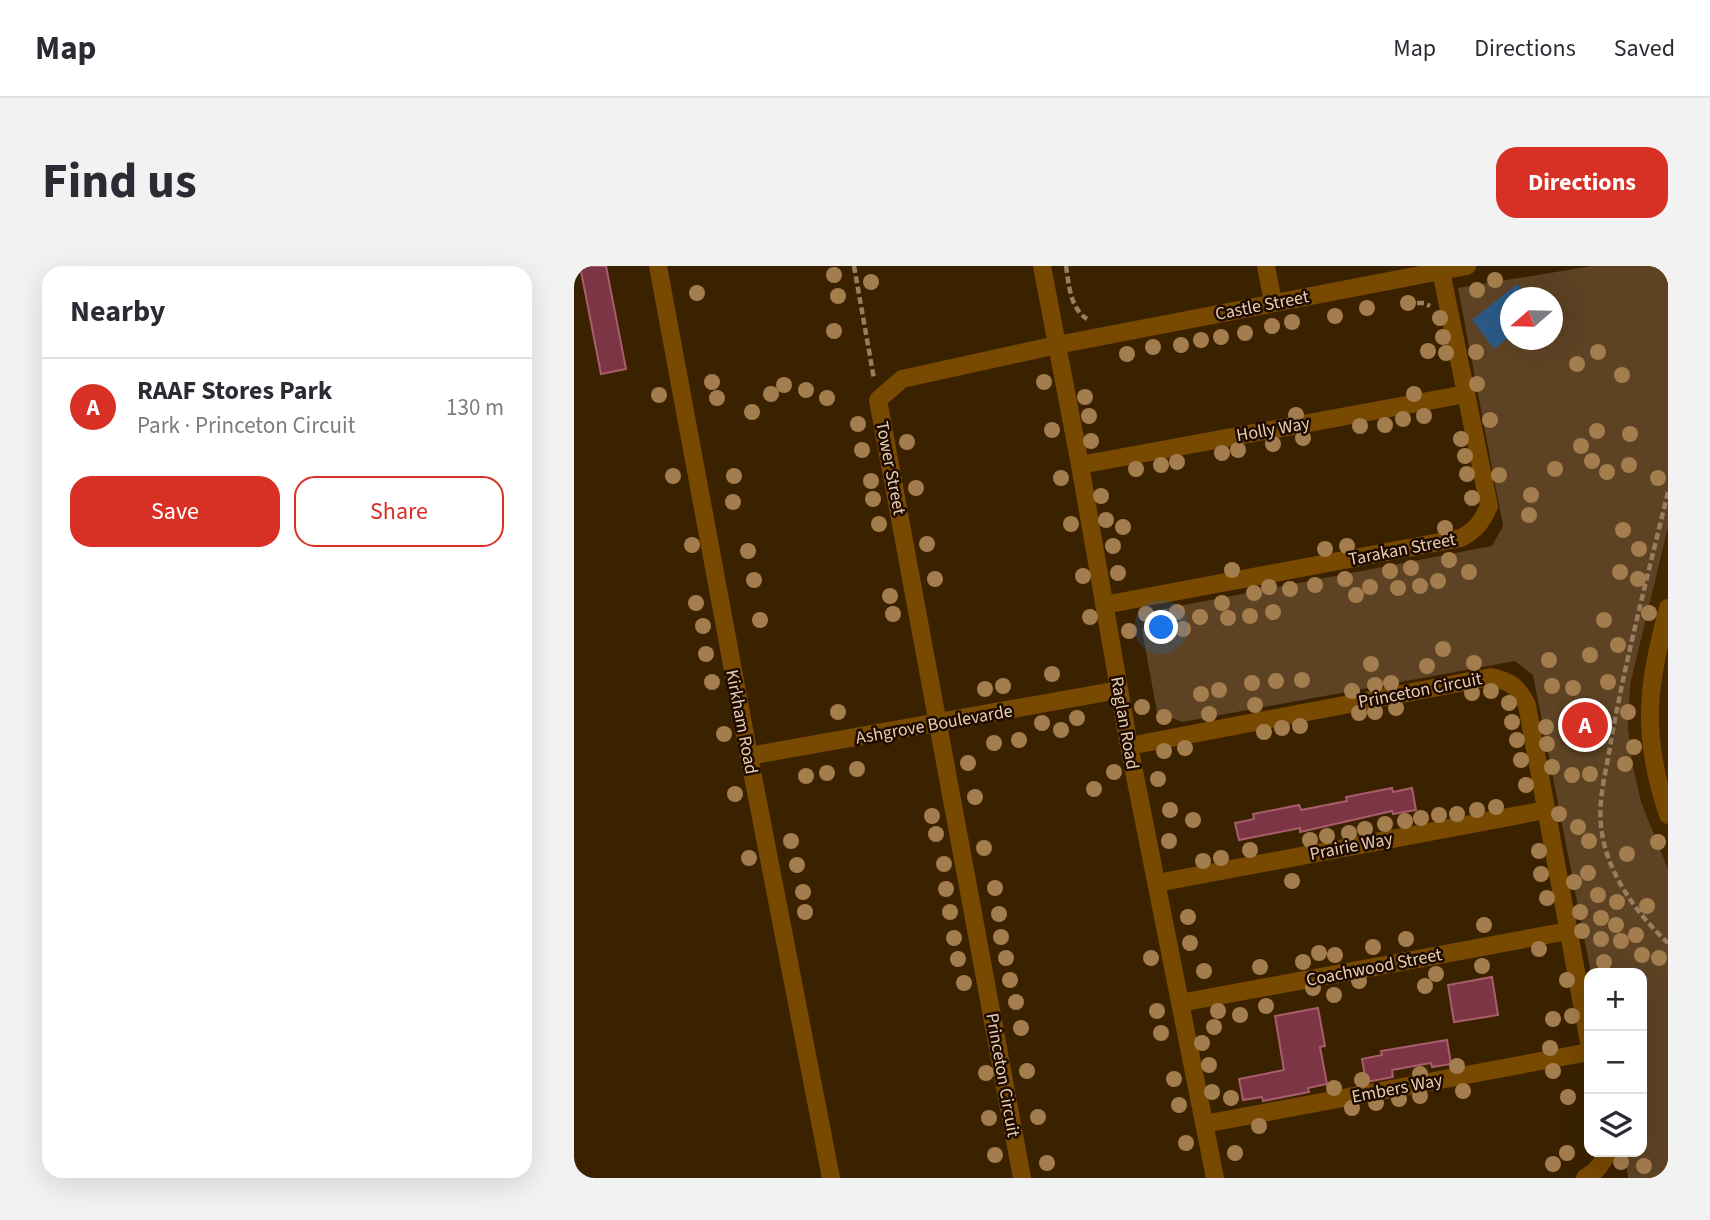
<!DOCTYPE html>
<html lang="en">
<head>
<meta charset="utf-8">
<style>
  :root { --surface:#fff; --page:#f2f2f3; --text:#2b2b33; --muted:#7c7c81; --line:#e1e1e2; --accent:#d93025 }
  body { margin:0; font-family:"Source Sans 3",sans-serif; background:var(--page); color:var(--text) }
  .controls { position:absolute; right:21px; bottom:21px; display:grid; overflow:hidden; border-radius:14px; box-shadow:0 7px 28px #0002 }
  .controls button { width:63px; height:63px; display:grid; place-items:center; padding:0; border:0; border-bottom:2px solid var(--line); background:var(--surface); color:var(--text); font:35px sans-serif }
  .compass { position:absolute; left:926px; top:21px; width:63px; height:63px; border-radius:50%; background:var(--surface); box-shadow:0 7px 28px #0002; rotate:250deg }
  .you { position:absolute; left:588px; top:362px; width:24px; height:24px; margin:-18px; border:5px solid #fff; border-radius:50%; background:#1a73e8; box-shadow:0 0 0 10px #1a73e833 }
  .badge { display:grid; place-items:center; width:46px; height:46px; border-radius:50%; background:var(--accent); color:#fff; font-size:23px; font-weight:700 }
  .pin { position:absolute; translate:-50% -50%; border:4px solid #fff; box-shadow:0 2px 7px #0006 }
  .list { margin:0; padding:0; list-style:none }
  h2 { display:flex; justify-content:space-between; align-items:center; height:91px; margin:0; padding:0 28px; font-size:30px }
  h2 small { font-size:23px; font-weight:400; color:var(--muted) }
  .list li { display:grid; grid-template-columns:46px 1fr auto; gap:21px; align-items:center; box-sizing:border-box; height:98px; padding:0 28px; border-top:2px solid var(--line) }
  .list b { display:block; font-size:26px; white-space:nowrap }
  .list p { margin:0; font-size:23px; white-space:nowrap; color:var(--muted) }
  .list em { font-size:23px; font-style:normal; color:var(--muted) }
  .actions { display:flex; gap:14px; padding:21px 28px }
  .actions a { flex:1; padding:16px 0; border:2px solid var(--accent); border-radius:21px; text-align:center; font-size:24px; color:var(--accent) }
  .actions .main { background:var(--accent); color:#fff }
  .icon { flex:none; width:38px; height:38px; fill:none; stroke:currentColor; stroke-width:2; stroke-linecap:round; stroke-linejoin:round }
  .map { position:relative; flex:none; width:1094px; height:912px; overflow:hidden; border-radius:21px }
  header { display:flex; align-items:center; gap:42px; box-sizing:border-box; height:98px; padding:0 35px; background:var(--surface); border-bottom:2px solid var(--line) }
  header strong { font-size:33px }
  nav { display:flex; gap:38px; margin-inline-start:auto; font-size:24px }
  .intro { display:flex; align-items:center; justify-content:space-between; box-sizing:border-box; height:168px; padding:0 42px }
  h1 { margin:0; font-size:49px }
  .button { padding:18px 32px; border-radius:21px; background:var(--accent); color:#fff; font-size:24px; font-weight:700 }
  main { display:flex; gap:42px; padding:0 42px }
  aside { flex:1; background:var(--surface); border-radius:21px; box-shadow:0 7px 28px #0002 }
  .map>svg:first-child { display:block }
  .built { fill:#432700 }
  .green { fill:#5d4324; fill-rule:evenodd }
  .water { fill:#2b5984 }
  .building { fill:#7c3544; stroke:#a85d6a; stroke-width:2 }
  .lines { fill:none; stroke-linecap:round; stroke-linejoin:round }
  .path { stroke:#987e5f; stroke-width:4.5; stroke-dasharray:7 3.5; stroke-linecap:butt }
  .minor { stroke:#784900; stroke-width:18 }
  .tree { fill:#a47d4e }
  .labels { text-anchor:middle; stroke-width:5; stroke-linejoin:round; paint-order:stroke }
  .street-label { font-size:18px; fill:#e8cdb0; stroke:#1e0b00 }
</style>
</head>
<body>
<header>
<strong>Map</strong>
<nav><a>Map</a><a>Directions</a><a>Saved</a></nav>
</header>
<div class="intro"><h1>Find us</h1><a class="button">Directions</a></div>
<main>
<aside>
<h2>Nearby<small></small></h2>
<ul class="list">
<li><span class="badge">A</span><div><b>RAAF Stores Park</b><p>Park · Princeton Circuit</p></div><em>130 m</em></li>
</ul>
<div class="actions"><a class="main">Save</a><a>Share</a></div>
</aside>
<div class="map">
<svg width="1094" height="912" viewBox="0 0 1094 912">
  <rect width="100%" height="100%" fill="#3a2201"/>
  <path class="built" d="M1094,261V603L1067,536L1058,496L1054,462L1056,419Z"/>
  <path class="green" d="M1018,0H1094V261L1056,419L1054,462L1058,496L1067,536L1094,603V912H1054L1051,886H1068V707H1017L959,409L941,395L608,456L583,446L568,364L584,344L918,280L929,260L884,22ZM936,32H978V74H936Z"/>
  <path class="water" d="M943,18L954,31L936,32V70L920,83L898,54Z"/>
  <path class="building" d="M6,0H32L52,103L27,108Z
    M818,522L819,526L838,522L842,544L819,548L818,545L726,566V562L665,574L661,557L680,553L679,548L725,539L727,544L773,535L772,531Z
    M918,711L924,749L880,756L874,719Z
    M744,742L751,780L746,781L753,818L734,822L735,826L689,835L688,831L669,834L665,813L710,804L701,750Z
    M873,774L877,798L858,801L857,797L818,804L819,811L792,816L788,793L808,789L807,785Z"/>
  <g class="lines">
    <path class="path" d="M280,0L300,113
      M492,0C495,19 496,42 513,53
      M843,37H850L856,40
      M1094,226C1074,309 1052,391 1037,475C1033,502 1024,532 1027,559C1031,605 1062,647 1094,677"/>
    <path class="minor" d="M84,0L175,490L257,912
      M468,0L506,199L555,480L641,912
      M692,0L699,36
      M506,199L892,128
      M530,339L887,272C902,264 908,256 915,240L867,5
      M1094,342C1073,421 1067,469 1094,549
      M555,480L917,411C938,416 943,420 953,439L1015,776
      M175,490L545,424
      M583,617L972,544
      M606,737L994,665
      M630,858L1015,786
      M448,912L304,134L328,113L483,79L893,0
      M1011,912C1022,906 1029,898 1033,886"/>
  </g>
  <g class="tree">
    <circle cx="260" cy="9" r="8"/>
    <circle cx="921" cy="14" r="8"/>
    <circle cx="297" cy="16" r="8"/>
    <circle cx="903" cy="24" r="8"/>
    <circle cx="123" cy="27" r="8"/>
    <circle cx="264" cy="30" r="8"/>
    <circle cx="834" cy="37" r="8"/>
    <circle cx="793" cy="42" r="8"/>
    <circle cx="761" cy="50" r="8"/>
    <circle cx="866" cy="52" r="8"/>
    <circle cx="718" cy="56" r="8"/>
    <circle cx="698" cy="60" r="8"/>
    <circle cx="260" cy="65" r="8"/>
    <circle cx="671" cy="67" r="8"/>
    <circle cx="647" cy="71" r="8"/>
    <circle cx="869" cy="71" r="8"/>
    <circle cx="627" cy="74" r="8"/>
    <circle cx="607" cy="79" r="8"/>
    <circle cx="579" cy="81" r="8"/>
    <circle cx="854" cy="85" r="8"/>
    <circle cx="902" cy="86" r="8"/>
    <circle cx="1024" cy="86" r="8"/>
    <circle cx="872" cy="87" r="8"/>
    <circle cx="553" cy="88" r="8"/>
    <circle cx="1003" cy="98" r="8"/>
    <circle cx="1048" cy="109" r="8"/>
    <circle cx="138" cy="116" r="8"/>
    <circle cx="470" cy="116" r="8"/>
    <circle cx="903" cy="118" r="8"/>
    <circle cx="210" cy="119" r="8"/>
    <circle cx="232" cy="124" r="8"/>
    <circle cx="197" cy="128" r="8"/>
    <circle cx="840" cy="128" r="8"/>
    <circle cx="85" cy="129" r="8"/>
    <circle cx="511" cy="131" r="8"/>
    <circle cx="143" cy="132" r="8"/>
    <circle cx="253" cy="132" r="8"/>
    <circle cx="178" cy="146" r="8"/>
    <circle cx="722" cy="149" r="8"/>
    <circle cx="515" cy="150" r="8"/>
    <circle cx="850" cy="150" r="8"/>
    <circle cx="829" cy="153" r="8"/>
    <circle cx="916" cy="154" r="8"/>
    <circle cx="284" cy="158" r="8"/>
    <circle cx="811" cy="159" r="8"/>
    <circle cx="786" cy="160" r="8"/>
    <circle cx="478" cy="164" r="8"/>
    <circle cx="1023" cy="165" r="8"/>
    <circle cx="1056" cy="168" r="8"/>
    <circle cx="729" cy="172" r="8"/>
    <circle cx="887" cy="173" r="8"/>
    <circle cx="517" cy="175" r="8"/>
    <circle cx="333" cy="176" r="8"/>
    <circle cx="699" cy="178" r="8"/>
    <circle cx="1007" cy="180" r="8"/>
    <circle cx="288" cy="184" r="8"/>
    <circle cx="664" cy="184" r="8"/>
    <circle cx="648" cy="187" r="8"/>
    <circle cx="891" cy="190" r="8"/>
    <circle cx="1018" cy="195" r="8"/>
    <circle cx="603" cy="196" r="8"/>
    <circle cx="587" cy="199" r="8"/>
    <circle cx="1055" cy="199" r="8"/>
    <circle cx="562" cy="203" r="8"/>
    <circle cx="981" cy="203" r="8"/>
    <circle cx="1033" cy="206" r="8"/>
    <circle cx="893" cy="208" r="8"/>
    <circle cx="925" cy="209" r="8"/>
    <circle cx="99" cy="210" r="8"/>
    <circle cx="160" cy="210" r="8"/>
    <circle cx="487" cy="212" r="8"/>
    <circle cx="1084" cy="212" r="8"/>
    <circle cx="297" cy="215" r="8"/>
    <circle cx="342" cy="222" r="8"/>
    <circle cx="957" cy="229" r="8"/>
    <circle cx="527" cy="230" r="8"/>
    <circle cx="898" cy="232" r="8"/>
    <circle cx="299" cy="233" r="8"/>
    <circle cx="159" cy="236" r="8"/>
    <circle cx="955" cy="249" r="8"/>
    <circle cx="532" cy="254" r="8"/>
    <circle cx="305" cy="258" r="8"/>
    <circle cx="497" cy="258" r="8"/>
    <circle cx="549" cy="261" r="8"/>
    <circle cx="871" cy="262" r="8"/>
    <circle cx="1049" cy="264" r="8"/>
    <circle cx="353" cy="278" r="8"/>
    <circle cx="118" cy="279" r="8"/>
    <circle cx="539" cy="280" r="8"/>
    <circle cx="773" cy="280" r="8"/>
    <circle cx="751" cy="283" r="8"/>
    <circle cx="1065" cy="283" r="8"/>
    <circle cx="174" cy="285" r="8"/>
    <circle cx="875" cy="294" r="8"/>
    <circle cx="837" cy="302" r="8"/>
    <circle cx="658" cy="304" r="8"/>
    <circle cx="816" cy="305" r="8"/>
    <circle cx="895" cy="306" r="8"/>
    <circle cx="1046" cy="306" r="8"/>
    <circle cx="544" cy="307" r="8"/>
    <circle cx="509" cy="310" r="8"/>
    <circle cx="361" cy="313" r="8"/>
    <circle cx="771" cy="313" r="8"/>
    <circle cx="1064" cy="313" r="8"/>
    <circle cx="180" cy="314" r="8"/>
    <circle cx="864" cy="315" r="8"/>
    <circle cx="741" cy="319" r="8"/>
    <circle cx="846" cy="320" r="8"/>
    <circle cx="695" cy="321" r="8"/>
    <circle cx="796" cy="321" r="8"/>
    <circle cx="824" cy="322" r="8"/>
    <circle cx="716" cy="323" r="8"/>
    <circle cx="680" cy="327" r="8"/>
    <circle cx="782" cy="329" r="8"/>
    <circle cx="316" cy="330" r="8"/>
    <circle cx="122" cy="337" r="8"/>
    <circle cx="648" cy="337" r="8"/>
    <circle cx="603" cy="346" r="8"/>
    <circle cx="699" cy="346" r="8"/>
    <circle cx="1075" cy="347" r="8"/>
    <circle cx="319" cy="348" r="8"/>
    <circle cx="572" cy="348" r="8"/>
    <circle cx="676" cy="350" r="8"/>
    <circle cx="516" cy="351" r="8"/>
    <circle cx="626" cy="351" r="8"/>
    <circle cx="654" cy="352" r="8"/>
    <circle cx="186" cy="354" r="8"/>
    <circle cx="1030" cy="354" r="8"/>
    <circle cx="129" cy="360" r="8"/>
    <circle cx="609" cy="363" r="8"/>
    <circle cx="555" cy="365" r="8"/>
    <circle cx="1044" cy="379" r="8"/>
    <circle cx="869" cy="383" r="8"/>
    <circle cx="132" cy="388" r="8"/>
    <circle cx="1016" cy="389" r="8"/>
    <circle cx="975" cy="394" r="8"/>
    <circle cx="900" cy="397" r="8"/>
    <circle cx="797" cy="398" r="8"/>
    <circle cx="853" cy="400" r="8"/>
    <circle cx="478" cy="408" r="8"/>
    <circle cx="728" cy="414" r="8"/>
    <circle cx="702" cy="415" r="8"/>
    <circle cx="138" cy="416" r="8"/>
    <circle cx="1034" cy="416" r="8"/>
    <circle cx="678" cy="417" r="8"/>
    <circle cx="817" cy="417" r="8"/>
    <circle cx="801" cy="419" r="8"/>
    <circle cx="429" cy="420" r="8"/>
    <circle cx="978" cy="420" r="8"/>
    <circle cx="999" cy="422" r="8"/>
    <circle cx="411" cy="423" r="8"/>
    <circle cx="645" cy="424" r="8"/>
    <circle cx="778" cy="425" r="8"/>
    <circle cx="917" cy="425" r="8"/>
    <circle cx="898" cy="427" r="8"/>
    <circle cx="627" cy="428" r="8"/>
    <circle cx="935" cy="437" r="8"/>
    <circle cx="681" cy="439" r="8"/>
    <circle cx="568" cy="441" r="8"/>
    <circle cx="822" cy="442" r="8"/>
    <circle cx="264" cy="446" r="8"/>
    <circle cx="801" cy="446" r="8"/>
    <circle cx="1054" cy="446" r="8"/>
    <circle cx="785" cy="447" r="8"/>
    <circle cx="635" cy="448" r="8"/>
    <circle cx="590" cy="451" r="8"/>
    <circle cx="503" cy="452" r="8"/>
    <circle cx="938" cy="456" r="8"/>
    <circle cx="468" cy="457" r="8"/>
    <circle cx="726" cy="460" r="8"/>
    <circle cx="972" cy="461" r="8"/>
    <circle cx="708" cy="462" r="8"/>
    <circle cx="487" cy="464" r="8"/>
    <circle cx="690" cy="466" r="8"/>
    <circle cx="150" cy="468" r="8"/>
    <circle cx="997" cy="471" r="8"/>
    <circle cx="445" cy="474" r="8"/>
    <circle cx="943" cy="474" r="8"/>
    <circle cx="420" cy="477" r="8"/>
    <circle cx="973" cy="478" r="8"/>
    <circle cx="1060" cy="481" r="8"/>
    <circle cx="611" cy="482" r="8"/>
    <circle cx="590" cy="485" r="8"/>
    <circle cx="947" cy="494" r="8"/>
    <circle cx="394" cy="497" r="8"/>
    <circle cx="1051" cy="498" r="8"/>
    <circle cx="978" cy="501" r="8"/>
    <circle cx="283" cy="503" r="8"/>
    <circle cx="540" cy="506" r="8"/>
    <circle cx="253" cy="507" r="8"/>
    <circle cx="1016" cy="508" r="8"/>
    <circle cx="998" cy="509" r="8"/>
    <circle cx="232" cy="510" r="8"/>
    <circle cx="584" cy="513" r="8"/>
    <circle cx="952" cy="519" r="8"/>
    <circle cx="520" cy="523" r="8"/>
    <circle cx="161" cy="528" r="8"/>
    <circle cx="401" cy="531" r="8"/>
    <circle cx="922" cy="541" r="8"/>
    <circle cx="596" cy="544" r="8"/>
    <circle cx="903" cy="544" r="8"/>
    <circle cx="883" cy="548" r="8"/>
    <circle cx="985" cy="548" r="8"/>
    <circle cx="865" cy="549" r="8"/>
    <circle cx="358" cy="550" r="8"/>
    <circle cx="847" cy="552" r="8"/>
    <circle cx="619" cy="554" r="8"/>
    <circle cx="831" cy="555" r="8"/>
    <circle cx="811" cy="558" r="8"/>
    <circle cx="1004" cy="561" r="8"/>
    <circle cx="791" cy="563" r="8"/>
    <circle cx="775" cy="567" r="8"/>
    <circle cx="362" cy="568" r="8"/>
    <circle cx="753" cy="570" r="8"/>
    <circle cx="736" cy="574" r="8"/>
    <circle cx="217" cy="575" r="8"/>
    <circle cx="595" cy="575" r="8"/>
    <circle cx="1015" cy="575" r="8"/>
    <circle cx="1084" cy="576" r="8"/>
    <circle cx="410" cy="582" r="8"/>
    <circle cx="676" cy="584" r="8"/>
    <circle cx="965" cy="585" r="8"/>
    <circle cx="1053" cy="588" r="8"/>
    <circle cx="175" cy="592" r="8"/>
    <circle cx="647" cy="592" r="8"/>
    <circle cx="629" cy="595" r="8"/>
    <circle cx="370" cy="598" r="8"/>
    <circle cx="223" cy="599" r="8"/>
    <circle cx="1014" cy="607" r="8"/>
    <circle cx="967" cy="608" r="8"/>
    <circle cx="718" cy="615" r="8"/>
    <circle cx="1000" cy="616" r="8"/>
    <circle cx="421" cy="622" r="8"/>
    <circle cx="372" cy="623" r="8"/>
    <circle cx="229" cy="626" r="8"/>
    <circle cx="1024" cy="629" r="8"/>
    <circle cx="973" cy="632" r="8"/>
    <circle cx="1043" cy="636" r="8"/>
    <circle cx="1073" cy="640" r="8"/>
    <circle cx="231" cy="646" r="8"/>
    <circle cx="376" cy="646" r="8"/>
    <circle cx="1006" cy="646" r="8"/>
    <circle cx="425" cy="648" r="8"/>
    <circle cx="614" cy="651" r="8"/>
    <circle cx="1027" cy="652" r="8"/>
    <circle cx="910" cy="659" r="8"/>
    <circle cx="1042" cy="659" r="8"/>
    <circle cx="1008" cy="665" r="8"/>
    <circle cx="1062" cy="669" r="8"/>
    <circle cx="427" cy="671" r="8"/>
    <circle cx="380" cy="672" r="8"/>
    <circle cx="832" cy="673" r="8"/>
    <circle cx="1027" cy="673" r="8"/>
    <circle cx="1047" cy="675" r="8"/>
    <circle cx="616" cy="677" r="8"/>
    <circle cx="799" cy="681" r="8"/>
    <circle cx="965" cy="683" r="8"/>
    <circle cx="745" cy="687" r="8"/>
    <circle cx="761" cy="689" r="8"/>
    <circle cx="1068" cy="689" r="8"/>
    <circle cx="432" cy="692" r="8"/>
    <circle cx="577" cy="692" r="8"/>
    <circle cx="1085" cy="692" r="8"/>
    <circle cx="384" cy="693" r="8"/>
    <circle cx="729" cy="696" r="8"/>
    <circle cx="1030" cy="696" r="8"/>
    <circle cx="908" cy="700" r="8"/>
    <circle cx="686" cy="701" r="8"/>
    <circle cx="630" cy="705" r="8"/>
    <circle cx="862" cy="708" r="8"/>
    <circle cx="436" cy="714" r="8"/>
    <circle cx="993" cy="714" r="8"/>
    <circle cx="785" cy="715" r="8"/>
    <circle cx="390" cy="717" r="8"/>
    <circle cx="851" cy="720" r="8"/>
    <circle cx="739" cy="722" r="8"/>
    <circle cx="760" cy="729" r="8"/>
    <circle cx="442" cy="736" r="8"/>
    <circle cx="692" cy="740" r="8"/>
    <circle cx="583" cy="745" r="8"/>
    <circle cx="644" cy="745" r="8"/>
    <circle cx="666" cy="749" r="8"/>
    <circle cx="998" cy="750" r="8"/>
    <circle cx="979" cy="753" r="8"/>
    <circle cx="640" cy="761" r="8"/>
    <circle cx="447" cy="762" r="8"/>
    <circle cx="587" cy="767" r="8"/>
    <circle cx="628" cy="777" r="8"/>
    <circle cx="976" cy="782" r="8"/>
    <circle cx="635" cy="799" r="8"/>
    <circle cx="883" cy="800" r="8"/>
    <circle cx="453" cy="805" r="8"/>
    <circle cx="979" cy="805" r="8"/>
    <circle cx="412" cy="807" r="8"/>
    <circle cx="846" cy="808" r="8"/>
    <circle cx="600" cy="813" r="8"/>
    <circle cx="788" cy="814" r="8"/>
    <circle cx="760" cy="822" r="8"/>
    <circle cx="889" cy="825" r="8"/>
    <circle cx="638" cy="826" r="8"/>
    <circle cx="846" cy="830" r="8"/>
    <circle cx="994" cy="831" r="8"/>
    <circle cx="657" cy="832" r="8"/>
    <circle cx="825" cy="833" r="8"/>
    <circle cx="802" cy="837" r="8"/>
    <circle cx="605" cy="839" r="8"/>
    <circle cx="778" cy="842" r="8"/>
    <circle cx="464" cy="851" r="8"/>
    <circle cx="415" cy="852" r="8"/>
    <circle cx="685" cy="860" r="8"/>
    <circle cx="612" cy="877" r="8"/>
    <circle cx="661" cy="887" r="8"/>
    <circle cx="993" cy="887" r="8"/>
    <circle cx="421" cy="889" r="8"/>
    <circle cx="1047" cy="896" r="8"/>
    <circle cx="473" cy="897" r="8"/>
    <circle cx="979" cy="898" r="8"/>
    <circle cx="1070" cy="900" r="8"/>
  </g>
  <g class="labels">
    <g class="street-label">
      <text transform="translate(688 39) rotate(-11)" y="6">Castle Street</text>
      <text transform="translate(699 163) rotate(-10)" y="6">Holly Way</text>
      <text transform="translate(317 202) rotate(79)" y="6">Tower Street</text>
      <text transform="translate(828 283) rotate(-11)" y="6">Tarakan Street</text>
      <text transform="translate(846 424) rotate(-11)" y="6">Princeton Circuit</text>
      <text transform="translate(168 456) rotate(79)" y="6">Kirkham Road</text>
      <text transform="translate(551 457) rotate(80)" y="6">Raglan Road</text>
      <text transform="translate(360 458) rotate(-10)" y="6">Ashgrove Boulevarde</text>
      <text transform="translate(777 580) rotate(-11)" y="6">Prairie Way</text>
      <text transform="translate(800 701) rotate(-11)" y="6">Coachwood Street</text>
      <text transform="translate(429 809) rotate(80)" y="6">Princeton Circuit</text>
      <text transform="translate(823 822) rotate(-11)" y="6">Embers Way</text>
    </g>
  </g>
</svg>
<div class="controls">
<button>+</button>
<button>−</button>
<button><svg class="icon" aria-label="layers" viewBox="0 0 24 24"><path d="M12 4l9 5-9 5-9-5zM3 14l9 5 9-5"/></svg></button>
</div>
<svg class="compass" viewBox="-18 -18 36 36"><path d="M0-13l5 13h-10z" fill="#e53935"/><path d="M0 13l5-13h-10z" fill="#7c7c81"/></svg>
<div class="you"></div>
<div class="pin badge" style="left:1011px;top:459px">A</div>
</div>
</main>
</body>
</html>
